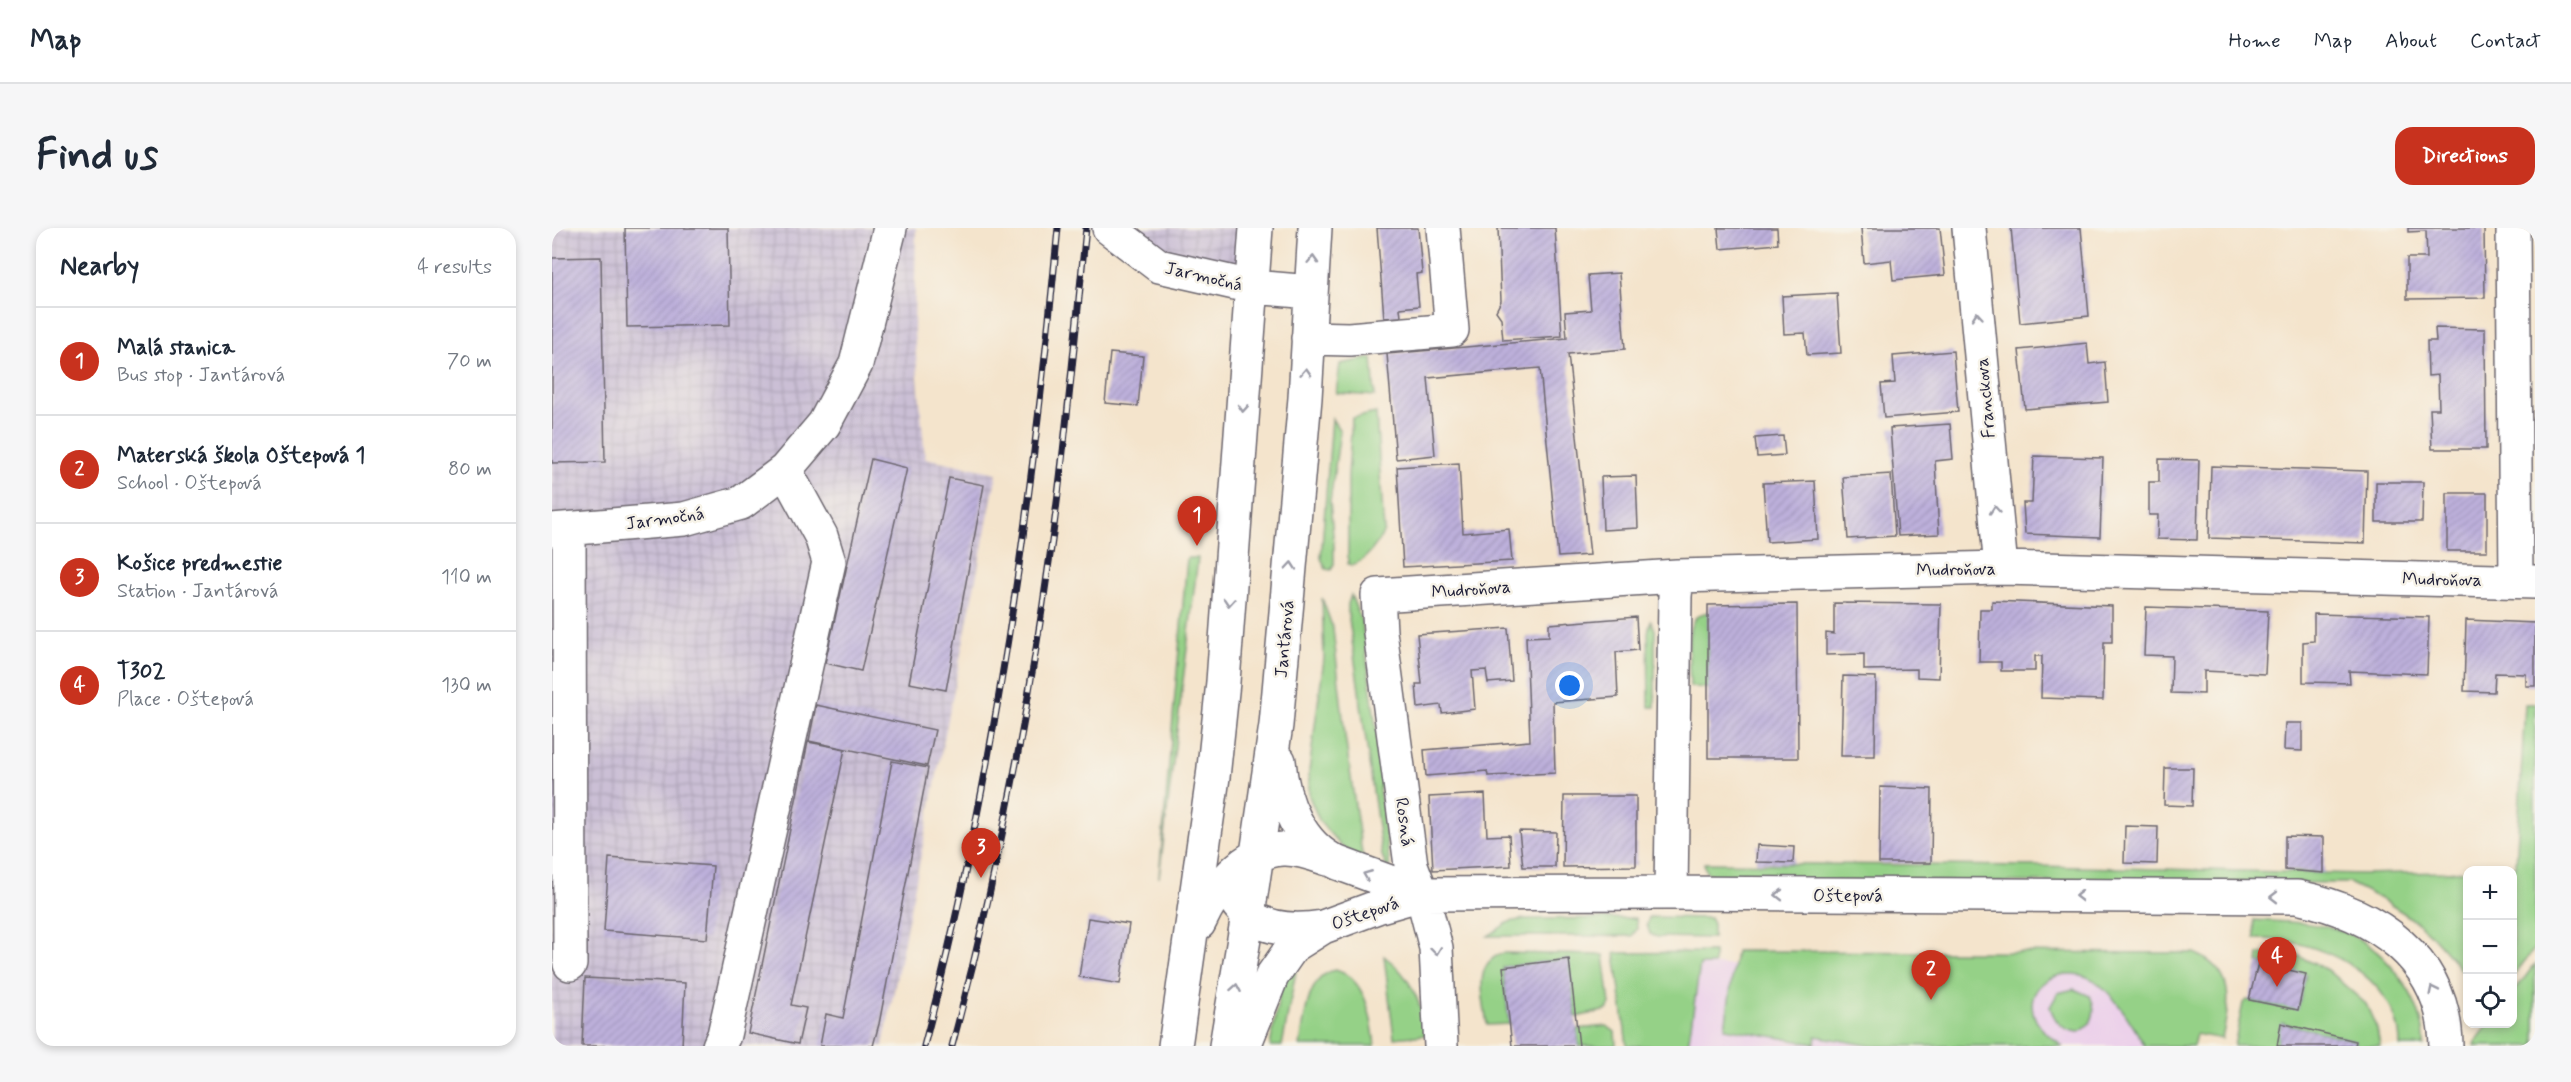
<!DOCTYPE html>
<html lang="en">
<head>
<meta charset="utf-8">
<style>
  :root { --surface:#fff; --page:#f6f6f7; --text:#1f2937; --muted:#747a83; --line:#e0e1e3; --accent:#c8321e }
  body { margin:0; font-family:Mynerve,sans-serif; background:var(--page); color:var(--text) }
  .controls { position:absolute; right:18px; bottom:18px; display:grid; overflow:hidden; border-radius:12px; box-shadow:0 3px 9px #0003 }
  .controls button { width:54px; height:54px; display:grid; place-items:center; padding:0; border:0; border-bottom:2px solid var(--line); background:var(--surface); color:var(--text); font:30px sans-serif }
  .you { position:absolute; left:1018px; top:458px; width:21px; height:21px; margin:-15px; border:4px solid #fff; border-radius:50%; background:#1a73e8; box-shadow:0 0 0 9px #1a73e833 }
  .badge { display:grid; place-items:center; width:39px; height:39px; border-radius:50%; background:var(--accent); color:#fff; font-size:20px; font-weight:700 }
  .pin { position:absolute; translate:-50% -50px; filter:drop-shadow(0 2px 3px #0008) }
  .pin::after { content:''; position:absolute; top:32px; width:21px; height:18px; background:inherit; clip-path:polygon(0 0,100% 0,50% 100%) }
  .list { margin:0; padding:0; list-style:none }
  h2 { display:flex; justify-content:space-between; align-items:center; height:78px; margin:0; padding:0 24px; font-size:26px }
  h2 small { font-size:20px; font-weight:400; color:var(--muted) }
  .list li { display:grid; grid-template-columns:39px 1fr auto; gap:18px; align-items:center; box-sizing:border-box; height:108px; padding:0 24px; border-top:2px solid var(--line) }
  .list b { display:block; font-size:22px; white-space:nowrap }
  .list p { margin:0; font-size:20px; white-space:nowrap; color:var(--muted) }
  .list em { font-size:20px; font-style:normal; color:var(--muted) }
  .icon { flex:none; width:33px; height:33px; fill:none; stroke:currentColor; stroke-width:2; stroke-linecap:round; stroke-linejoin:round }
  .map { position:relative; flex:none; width:1983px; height:818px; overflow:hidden; border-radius:18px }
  header { display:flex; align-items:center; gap:36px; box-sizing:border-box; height:84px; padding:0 30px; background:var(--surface); border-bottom:2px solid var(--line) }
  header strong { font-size:28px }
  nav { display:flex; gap:33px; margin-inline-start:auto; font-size:21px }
  .intro { display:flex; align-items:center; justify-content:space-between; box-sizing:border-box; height:144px; padding:0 36px }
  h1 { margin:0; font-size:42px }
  .button { padding:15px 27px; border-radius:18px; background:var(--accent); color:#fff; font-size:21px; font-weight:700 }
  main { display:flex; gap:36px; padding:0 36px }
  aside { flex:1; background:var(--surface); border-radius:18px; box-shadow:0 3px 9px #0003 }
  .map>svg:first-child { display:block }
  .built { fill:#ecd1ea }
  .industrial { fill:url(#industrial-grid) }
  .green { fill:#95d187; stroke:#5c7a61; stroke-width:1.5 }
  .building { fill:url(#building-hatch) }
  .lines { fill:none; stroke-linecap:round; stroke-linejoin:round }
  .minor-casing { stroke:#6c666e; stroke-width:36 }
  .minor { stroke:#fff; stroke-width:33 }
  .rail-casing { stroke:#22223b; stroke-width:7 }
  .rail { stroke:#f7f3e8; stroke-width:4.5; stroke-dasharray:14; stroke-linecap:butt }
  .oneway { stroke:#9c9ca7 }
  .labels { text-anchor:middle; stroke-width:5; stroke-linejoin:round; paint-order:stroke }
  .street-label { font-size:18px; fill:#22223b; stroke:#f7f3e8 }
</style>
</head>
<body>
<header>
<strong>Map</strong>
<nav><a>Home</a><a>Map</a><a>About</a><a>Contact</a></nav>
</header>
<div class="intro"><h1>Find us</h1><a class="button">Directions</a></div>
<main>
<aside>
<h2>Nearby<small>4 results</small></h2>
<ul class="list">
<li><span class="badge">1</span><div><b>Malá stanica</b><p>Bus stop · Jantárová</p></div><em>70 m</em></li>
<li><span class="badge">2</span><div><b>Materská škola Oštepová 1</b><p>School · Oštepová</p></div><em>80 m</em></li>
<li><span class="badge">3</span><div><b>Košice predmestie</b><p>Station · Jantárová</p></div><em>110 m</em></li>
<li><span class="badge">4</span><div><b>T302</b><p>Place · Oštepová</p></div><em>130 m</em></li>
</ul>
</aside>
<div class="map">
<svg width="1983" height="818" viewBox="0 0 1983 818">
  <defs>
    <pattern id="industrial-grid" width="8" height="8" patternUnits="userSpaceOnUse" patternTransform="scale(1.5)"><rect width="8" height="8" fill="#cbbfd5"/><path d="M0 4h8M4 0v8" fill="none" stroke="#aea4b8"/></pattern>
    <pattern id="building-hatch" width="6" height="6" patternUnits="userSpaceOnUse" patternTransform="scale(1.5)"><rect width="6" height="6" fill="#bdb0db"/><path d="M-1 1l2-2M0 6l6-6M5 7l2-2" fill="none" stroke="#a297bd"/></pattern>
  </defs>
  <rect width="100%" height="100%" fill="#f7f3e8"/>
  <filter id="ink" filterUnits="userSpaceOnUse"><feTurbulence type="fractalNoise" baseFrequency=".0167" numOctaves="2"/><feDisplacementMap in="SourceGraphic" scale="12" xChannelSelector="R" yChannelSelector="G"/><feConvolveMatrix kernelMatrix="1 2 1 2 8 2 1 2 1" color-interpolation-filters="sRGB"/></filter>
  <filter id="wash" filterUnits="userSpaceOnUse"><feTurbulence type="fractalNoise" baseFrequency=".008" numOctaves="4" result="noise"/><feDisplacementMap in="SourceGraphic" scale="24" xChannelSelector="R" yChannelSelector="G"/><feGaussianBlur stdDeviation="1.35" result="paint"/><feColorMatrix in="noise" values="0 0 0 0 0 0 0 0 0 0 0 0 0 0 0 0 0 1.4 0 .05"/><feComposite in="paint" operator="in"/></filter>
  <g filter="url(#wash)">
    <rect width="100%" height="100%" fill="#f4e4cc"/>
    <path class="built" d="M1148,737L1621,738L1607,818H1136Z"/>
    <path class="industrial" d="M0,0H364L362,104L373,230L445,245L331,818H0Z
      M557,0H704L700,59Z"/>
    <path class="green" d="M820,130L823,168L784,165L788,136Z
      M824,185L832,303C826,316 814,333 800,337L796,336V248L800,190Z
      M780,191L788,203L778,274L782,318V337L779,342L774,341L769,330Z
      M635,330H646L607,649Z
      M799,367L810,395L832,559L827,560L838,639L834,638L830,627L796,384V376Z
      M770,370L781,401L793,508L811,633L788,617L768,594L757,568V543L772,430Z
      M1156,384V460L1138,459C1138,443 1134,409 1140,395C1144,387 1149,386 1156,384Z
      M1099,393L1103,402V479H1097L1096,404Z
      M1973,476H1983V720L1961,748L1960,642H1916L1915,751C1880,700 1852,681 1797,655L1172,653L1154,644L1152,635L1485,638L1811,646L1893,644L1964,639Z
      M1097,689L1158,690L1161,696V710L1105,709L1098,706L1095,697Z
      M1084,690L1085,701L1080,708H936L957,694L972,691Z
      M1702,692C1768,696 1811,694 1851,754C1864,772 1873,796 1872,818H1848C1848,747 1764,709 1703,711Z
      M1184,723L1642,725C1684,743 1678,774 1670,811L1644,806L1641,818H1593C1580,796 1567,773 1547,756C1517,731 1462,756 1486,796C1492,805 1502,811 1510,818H1321L1264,808L1263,816L1173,800Z
      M1162,724V737H1148L1136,818H1075L1063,725Z
      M952,725L1052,727L1058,776L1055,782L1024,789L1016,731L951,739L957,796L935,797C932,772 919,734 952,725Z
      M1707,726L1747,728L1775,742L1814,776L1825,801L1828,818H1803L1804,813L1730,795L1725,818H1682L1691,775L1694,772L1746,781L1754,746L1706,735Z
      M832,728C859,748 871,775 873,807L842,810Z
      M1983,736V818H1923L1924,813L1937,796H1960L1961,765Z
      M738,740L744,743L730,818H718L728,763Z
      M783,742C814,749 820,791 823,818H748C752,794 754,748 783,742Z
      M1522,761L1538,768C1545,782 1542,797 1527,804C1511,803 1503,794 1498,779L1506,765Z
      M1055,798L1063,804L1064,818H1027L1025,801Z"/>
    <g id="blocks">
      <path class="building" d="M73,0H176L178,97L75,99Z
        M825,0H866L870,45L864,46L867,78L848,80L849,89L832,90Z
        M946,0H1003L1010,108L951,112L949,90L944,83L949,73Z
        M1166,0H1225L1226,16L1168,21Z
        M1309,0H1388L1393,47L1341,52L1339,32L1312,35Z
        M1459,0H1529L1537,88L1468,95Z
        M1856,0H1932L1933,70L1855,71V30H1875L1874,3L1856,4Z
        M49,29L53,234L0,235V30Z
        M1067,45L1073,121L1016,126L1038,327L1006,329L988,140L876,150L883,227L844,231L835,126L1015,110L1013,84L1039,82L1036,47Z
        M1285,65L1289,125L1255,127L1253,105L1232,106L1230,68Z
        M1883,100L1933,101L1934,221H1880L1878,181H1887L1886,147L1876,148L1875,113H1884Z
        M1535,115L1537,136L1553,134L1556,174L1473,181L1467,122Z
        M1401,123L1406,184L1332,190L1329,156L1343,155L1341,128Z
        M558,125L591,128L586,178L553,175Z
        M1398,196L1401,231L1383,233L1387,306L1346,308L1338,200Z
        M1231,208L1233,227L1205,229L1203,210Z
        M1482,228L1551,230L1548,309L1473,306L1471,275H1480Z
        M319,231L355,240L309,443L273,435Z
        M1607,231L1647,232L1645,312L1605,311L1606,287H1597V254H1607Z
        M907,235L911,305L957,301L960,333L851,339L845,239Z
        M1659,238L1815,243L1813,315L1657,310Z
        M1339,246L1343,308L1296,311L1291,249Z
        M1084,248L1086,300L1051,302L1049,249Z
        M397,250L432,257L394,462L357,455Z
        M1263,253L1266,311L1215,314L1211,255Z
        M1824,254H1871L1870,294H1824Z
        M1895,265H1935V323H1895Z
        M1440,373L1560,378V414H1552L1551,472L1489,470L1490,428H1483V443H1449V434H1427L1428,381H1440Z
        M1282,375L1389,376L1387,450L1365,449V441L1312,442V426L1274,427V405L1282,406Z
        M1245,376L1246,530H1156V377Z
        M1594,379L1716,383L1713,446L1652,443V466L1619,465L1620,428L1592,427Z
        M1762,386L1877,389L1875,446L1797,443L1798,455L1751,454V414L1762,413Z
        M1084,389L1086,422L1064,424L1066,469L1001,474L1003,545L936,548L935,543L874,548L872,522L978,513L974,409L997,408V396Z
        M1914,392L1983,395V458H1974V446L1943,445L1942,464L1912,463Z
        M956,400L960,453L936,455L934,442L920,443L923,481L890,485L889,477L866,480L864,456H870L865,406Z
        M1291,448L1324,449L1323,528H1289Z
        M264,477L383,502L375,538L257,513Z
        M1733,495H1750V523L1732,522Z
        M256,514L293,521L239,777L254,780L246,816L196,805Z
        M340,533L376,540L327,796L321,818H268L274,786L291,790Z
        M1613,540H1641L1640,578L1612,577Z
        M1328,559L1380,561L1379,635H1327Z
        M933,566L935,608L957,607L959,638L881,642L877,569Z
        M1012,568H1084V638L1011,639Z
        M1573,598L1606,599L1605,636L1572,635Z
        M967,603L1004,604L1003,639H971Z
        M1733,608L1772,609V645L1733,642Z
        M1205,617L1242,619L1241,635L1204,634Z
        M57,630L161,638L155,711L52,703Z
        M536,690L577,696L568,756L527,749Z
        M1017,731L1027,818H960L951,739Z
        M1706,735L1754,746L1746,782L1697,772Z
        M33,750L133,755L130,818H30Z
        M1729,795L1804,813L1803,818H1725Z"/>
    </g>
  </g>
  <g filter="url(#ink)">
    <use href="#blocks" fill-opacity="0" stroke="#6c666e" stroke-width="1.5"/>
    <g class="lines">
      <g class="minor-casing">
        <path id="minor" d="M557,0L607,38L700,59L759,64
          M1417,0L1449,340
          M1961,0L1964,353
          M756,110L797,111L900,102L891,0
          M0,302L132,291L189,275L233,242L272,196L304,136L338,0
          M17,302L18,736
          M727,533C730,573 748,618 786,635L870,666
          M1119,665L1123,368L1125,348
          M683,672C702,702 739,704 771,699
          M647,695C662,662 691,623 731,621C746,620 761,626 776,631
          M167,818L172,807L277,334L269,308L233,242
          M623,818L661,549L671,454L704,0
          M674,818L696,687L724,497L753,170L763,0
          M692,818L720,748L741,718L771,699L825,679L870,666L1119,665L1745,669C1823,685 1893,730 1894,818
          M889,818L884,720L870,666L859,637L828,404L826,367L1125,348L1449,340L1983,354"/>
      </g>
      <use href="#minor" class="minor"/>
      <g class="rail-casing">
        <path id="rail" d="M372,818C443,550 480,276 506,0
          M400,818C444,655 476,487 499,320C514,214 523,107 534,0"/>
      </g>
      <use href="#rail" class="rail"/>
    </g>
    <defs><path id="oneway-chevron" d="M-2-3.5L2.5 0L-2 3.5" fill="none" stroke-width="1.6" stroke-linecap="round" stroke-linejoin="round" transform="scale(1.5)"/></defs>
    <g class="oneway">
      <use href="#oneway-chevron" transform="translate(761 32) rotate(-87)"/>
      <use href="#oneway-chevron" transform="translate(1425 88) rotate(-95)"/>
      <use href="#oneway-chevron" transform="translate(754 144) rotate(-87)"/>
      <use href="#oneway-chevron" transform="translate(691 180) rotate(94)"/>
      <use href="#oneway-chevron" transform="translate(1443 282) rotate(-95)"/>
      <use href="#oneway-chevron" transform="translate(739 338) rotate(-85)"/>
      <use href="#oneway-chevron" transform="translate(677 374) rotate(94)"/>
      <use href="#oneway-chevron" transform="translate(815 647) rotate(-158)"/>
      <use href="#oneway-chevron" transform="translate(1227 667) rotate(-180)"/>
      <use href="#oneway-chevron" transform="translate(1527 668) rotate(-180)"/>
      <use href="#oneway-chevron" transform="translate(1722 669) rotate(-180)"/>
      <use href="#oneway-chevron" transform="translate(884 723) rotate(83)"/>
      <use href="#oneway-chevron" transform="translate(684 760) rotate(-80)"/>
      <use href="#oneway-chevron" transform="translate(1881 762) rotate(-116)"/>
    </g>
  </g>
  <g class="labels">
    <g class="street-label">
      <text transform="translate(652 48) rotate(13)" y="6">Jarmočná</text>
      <text transform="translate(1433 170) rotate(-95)" y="6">Franckova</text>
      <text transform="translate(113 290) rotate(-8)" y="6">Jarmočná</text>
      <text transform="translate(1404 341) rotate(-1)" y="6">Mudroňova</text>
      <text transform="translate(1890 351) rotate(1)" y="6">Mudroňova</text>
      <text transform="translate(919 361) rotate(-4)" y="6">Mudroňova</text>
      <text transform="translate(732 411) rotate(-85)" y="6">Jantárová</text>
      <text transform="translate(853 594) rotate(82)" y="6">Rosná</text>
      <text x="1296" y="673">Oštepová</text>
      <text transform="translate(813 685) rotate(-19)" y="6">Oštepová</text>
    </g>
  </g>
</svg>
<div class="controls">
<button>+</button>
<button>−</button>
<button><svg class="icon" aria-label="locate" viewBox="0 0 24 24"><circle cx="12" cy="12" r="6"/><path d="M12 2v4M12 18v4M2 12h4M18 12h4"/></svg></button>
</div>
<div class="you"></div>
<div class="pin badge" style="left:645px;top:318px">1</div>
<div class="pin badge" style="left:1379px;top:772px">2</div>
<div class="pin badge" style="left:429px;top:650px">3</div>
<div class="pin badge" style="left:1725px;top:759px">4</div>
</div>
</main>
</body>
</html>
